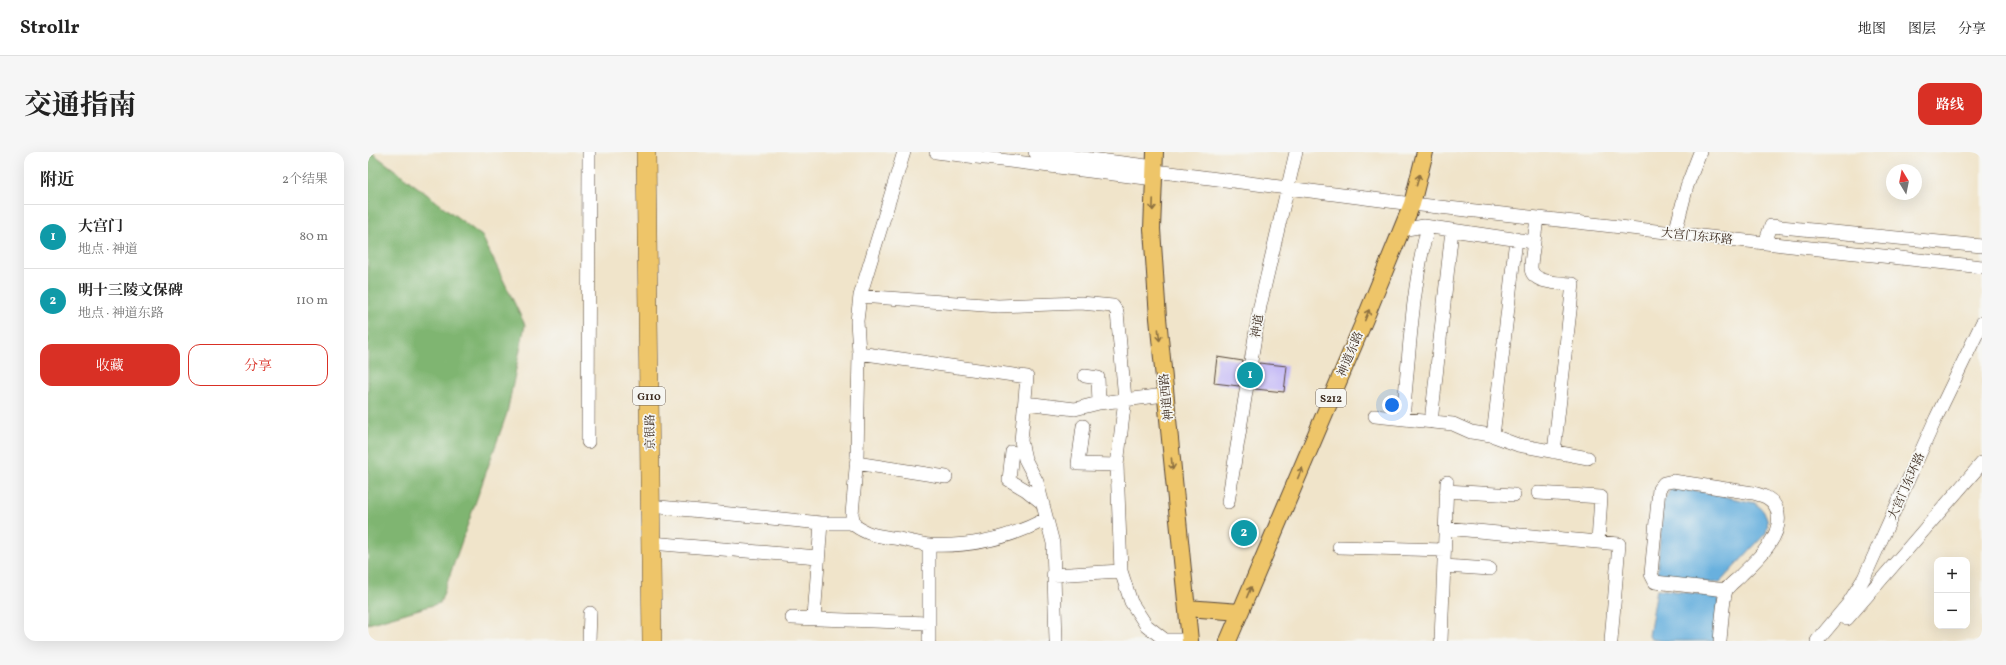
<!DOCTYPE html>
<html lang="zh">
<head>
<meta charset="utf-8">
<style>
  :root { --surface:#fff; --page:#f6f6f6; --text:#222; --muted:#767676; --line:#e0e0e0; --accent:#d93025 }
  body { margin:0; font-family:Vollkorn,"Noto Serif SC",serif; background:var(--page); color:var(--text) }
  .controls { position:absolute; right:12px; bottom:12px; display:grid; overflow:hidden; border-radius:8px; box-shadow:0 4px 16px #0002 }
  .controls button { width:36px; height:36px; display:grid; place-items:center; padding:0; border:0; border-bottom:1px solid var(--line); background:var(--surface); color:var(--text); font:20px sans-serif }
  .compass { position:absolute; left:1518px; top:12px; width:36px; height:36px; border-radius:50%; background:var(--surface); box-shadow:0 4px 16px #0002; rotate:350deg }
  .you { position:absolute; left:1024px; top:253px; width:14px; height:14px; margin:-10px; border:3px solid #fff; border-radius:50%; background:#1a73e8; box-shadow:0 0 0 6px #1a73e833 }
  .badge { display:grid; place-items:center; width:26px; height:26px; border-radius:50%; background:var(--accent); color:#fff; font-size:13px; font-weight:700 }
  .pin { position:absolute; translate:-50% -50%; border:2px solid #fff; box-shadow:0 1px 4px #0006 }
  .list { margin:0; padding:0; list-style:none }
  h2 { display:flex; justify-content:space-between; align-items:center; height:52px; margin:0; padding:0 16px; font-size:17px }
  h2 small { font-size:13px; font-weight:400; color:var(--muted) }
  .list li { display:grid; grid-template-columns:26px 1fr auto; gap:12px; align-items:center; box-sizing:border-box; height:64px; padding:0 16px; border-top:1px solid var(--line) }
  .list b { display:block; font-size:15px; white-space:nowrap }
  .list p { margin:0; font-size:13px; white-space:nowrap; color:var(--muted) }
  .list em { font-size:13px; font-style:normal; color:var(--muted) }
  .actions { display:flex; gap:8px; padding:12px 16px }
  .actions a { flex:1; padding:9px 0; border:1px solid var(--accent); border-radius:12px; text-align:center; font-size:14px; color:var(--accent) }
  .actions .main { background:var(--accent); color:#fff }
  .map { position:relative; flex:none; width:1614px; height:489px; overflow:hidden; border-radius:12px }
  header { display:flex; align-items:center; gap:24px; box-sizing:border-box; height:56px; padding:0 20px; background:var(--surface); border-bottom:1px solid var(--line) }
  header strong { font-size:19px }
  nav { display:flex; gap:22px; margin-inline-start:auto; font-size:14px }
  .intro { display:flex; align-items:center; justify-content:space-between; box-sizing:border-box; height:96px; padding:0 24px }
  h1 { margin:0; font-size:28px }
  .button { padding:10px 18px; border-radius:12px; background:var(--accent); color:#fff; font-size:14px; font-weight:700 }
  main { display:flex; gap:24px; padding:0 24px }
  aside { flex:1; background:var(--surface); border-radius:12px; box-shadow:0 4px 16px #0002 }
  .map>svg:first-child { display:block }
  .forest { fill:#7fb571; stroke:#5d7048 }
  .water { fill:#67b0de; stroke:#516d7e }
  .building { fill:#beb1f8 }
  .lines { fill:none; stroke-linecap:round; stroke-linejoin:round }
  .minor-casing { stroke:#564638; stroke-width:14 }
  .major-casing { stroke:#564638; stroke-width:18 }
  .highway-casing { stroke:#564638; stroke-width:20 }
  .minor { stroke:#fff; stroke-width:13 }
  .major { stroke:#eec569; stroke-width:16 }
  .highway { stroke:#eec569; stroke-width:19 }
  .oneway { stroke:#8c7040 }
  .labels { text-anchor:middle; stroke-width:3.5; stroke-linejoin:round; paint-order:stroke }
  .shield { fill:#f6f6f2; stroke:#73675e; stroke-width:1 }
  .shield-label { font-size:11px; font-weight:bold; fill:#3b2a1e }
  .street-label { font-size:12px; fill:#3b2a1e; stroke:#f6f6f2 }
</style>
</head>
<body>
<header>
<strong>Strollr</strong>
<nav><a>地图</a><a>图层</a><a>分享</a></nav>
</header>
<div class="intro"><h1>交通指南</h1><a class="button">路线</a></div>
<main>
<aside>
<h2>附近<small>2个结果</small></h2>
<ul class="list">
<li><span class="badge" style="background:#0f9aa8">1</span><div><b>大宫门</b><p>地点 · 神道</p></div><em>80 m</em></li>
<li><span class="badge" style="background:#0f9aa8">2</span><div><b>明十三陵文保碑</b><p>地点 · 神道东路</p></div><em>110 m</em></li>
</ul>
<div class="actions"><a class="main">收藏</a><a>分享</a></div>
</aside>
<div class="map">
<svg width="1614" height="489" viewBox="0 0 1614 489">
  <rect width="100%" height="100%" fill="#f6f6f2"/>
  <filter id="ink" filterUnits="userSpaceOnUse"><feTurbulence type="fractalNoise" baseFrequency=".025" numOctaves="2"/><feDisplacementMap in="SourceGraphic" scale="8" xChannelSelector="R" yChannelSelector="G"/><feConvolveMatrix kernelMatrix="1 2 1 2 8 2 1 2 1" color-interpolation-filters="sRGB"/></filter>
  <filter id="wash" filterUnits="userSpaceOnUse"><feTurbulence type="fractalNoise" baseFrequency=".012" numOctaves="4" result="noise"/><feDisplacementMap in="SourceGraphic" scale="16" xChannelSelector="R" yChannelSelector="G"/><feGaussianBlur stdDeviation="0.9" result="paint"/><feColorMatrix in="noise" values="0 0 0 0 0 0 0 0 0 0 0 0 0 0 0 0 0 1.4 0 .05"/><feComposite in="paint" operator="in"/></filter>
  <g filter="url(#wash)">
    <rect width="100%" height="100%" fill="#f0e4ca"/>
    <path class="forest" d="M0,0H3L114,84L157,173L139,261L72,451L0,472Z"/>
    <path class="water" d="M1311,335L1387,351C1398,360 1402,367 1398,381L1352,430L1344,431L1289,423L1295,351L1302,338Z
      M1289,437L1348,444L1351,447L1347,489H1296L1283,487L1281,484Z"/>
    <g id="blocks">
      <path class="building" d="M849,205L875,209L871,234L846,231Z
        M891,211L919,214L916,240L887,237Z"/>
    </g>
  </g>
  <g filter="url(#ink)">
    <use href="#blocks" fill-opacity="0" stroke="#564638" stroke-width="1"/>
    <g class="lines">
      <g class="minor-casing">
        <path id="minor" d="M568,0L786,27
          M667,0L787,15
          M787,19L1044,52L1614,115
          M1033,78L1056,74L1166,90C1165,98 1163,107 1163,116C1164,132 1193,131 1205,132L1186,300
          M1307,81L1319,34L1332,0
          M1166,90L1169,66
          M1397,91L1403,74L1614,94
          M492,144L536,0
          M491,201L659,225L653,289L657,307L669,330L685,391L688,489
          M717,224L730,226L731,251L797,243
          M657,251L707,257L731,251
          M1007,264L1085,272L1103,280L1123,283L1150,293L1220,306
          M1035,266C1041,206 1044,133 1060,75
          M1063,270L1084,78
          M715,274L710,312L749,313
          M1125,284L1148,87
          M220,290L221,0
          M644,300L641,328L658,338L673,350
          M488,311L578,325
          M1078,339L1146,343
          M1170,341L1233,345L1230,390
          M860,350L892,154L928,0
          M282,354L453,371
          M678,367C642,386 603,395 562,393C553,392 542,389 532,387C513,384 503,385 486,373L484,362L489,305L491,201L489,169L492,144L630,154L713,151L745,154L749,160L757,247L749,313L753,419L763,450L778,473L797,488H822
          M1077,376L1251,392L1243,489
          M283,391L450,405
          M561,393V489
          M971,395L1076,398
          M1076,414L1122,417
          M685,423L753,419
          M424,466L560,471
          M446,466L453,371H486
          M1479,467L1614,311
          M221,489L222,461
          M1073,489L1079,330
          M1352,489C1353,480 1355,443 1359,437C1362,432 1370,427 1374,422C1390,407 1417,382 1409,358C1405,346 1396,344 1385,341L1305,329L1296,331L1291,337L1283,422L1287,430L1358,438
          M1449,489L1480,452L1496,426L1568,266L1614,171"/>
      </g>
      <g class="major-casing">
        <path id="major" d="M787,0L784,77L790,166L822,489
          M819,456L872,460
          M860,489L997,167L1044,52L1057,0"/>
      </g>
      <g class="highway-casing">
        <path id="highway" d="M278,0L284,489"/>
      </g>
      <use href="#minor" class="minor"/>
      <use href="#major" class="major"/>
      <use href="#highway" class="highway"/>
    </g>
    <defs><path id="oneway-shaft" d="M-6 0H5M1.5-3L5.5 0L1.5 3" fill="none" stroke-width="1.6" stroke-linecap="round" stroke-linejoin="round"/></defs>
    <g class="oneway">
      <use href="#oneway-shaft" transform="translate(1050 28) rotate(-75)"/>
      <use href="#oneway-shaft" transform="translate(785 53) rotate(92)"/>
      <use href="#oneway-shaft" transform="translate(999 163) rotate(-68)"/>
      <use href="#oneway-shaft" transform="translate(791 183) rotate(84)"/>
      <use href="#oneway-shaft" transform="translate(804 312) rotate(84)"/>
      <use href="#oneway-shaft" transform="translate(932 321) rotate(-67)"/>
      <use href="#oneway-shaft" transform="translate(881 440) rotate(-67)"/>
    </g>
  </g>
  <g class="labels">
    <g class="shield">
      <rect x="265" y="235" width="32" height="18" rx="3"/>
      <rect x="948" y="237" width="30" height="18" rx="3"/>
    </g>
    <g class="shield-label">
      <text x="281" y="248">G110</text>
      <text x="963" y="250">S212</text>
    </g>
    <g class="street-label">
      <text transform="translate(1329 84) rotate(6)" y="4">大宫门东环路</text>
      <text transform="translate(889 174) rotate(-81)" y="4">神道</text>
      <text transform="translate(982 202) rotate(-67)" y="4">神道东路</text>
      <text transform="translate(798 245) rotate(-96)" y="4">神道西路</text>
      <text transform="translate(282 280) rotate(-91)" y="4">京银路</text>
      <text transform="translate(1538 334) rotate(-66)" y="4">大宫门东环路</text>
    </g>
  </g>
</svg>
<div class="controls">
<button>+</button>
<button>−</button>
</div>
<svg class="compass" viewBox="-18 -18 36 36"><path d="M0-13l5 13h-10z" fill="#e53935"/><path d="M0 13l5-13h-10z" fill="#767676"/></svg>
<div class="you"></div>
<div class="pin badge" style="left:882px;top:223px;background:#0f9aa8">1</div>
<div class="pin badge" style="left:876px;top:381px;background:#0f9aa8">2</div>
</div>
</main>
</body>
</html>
